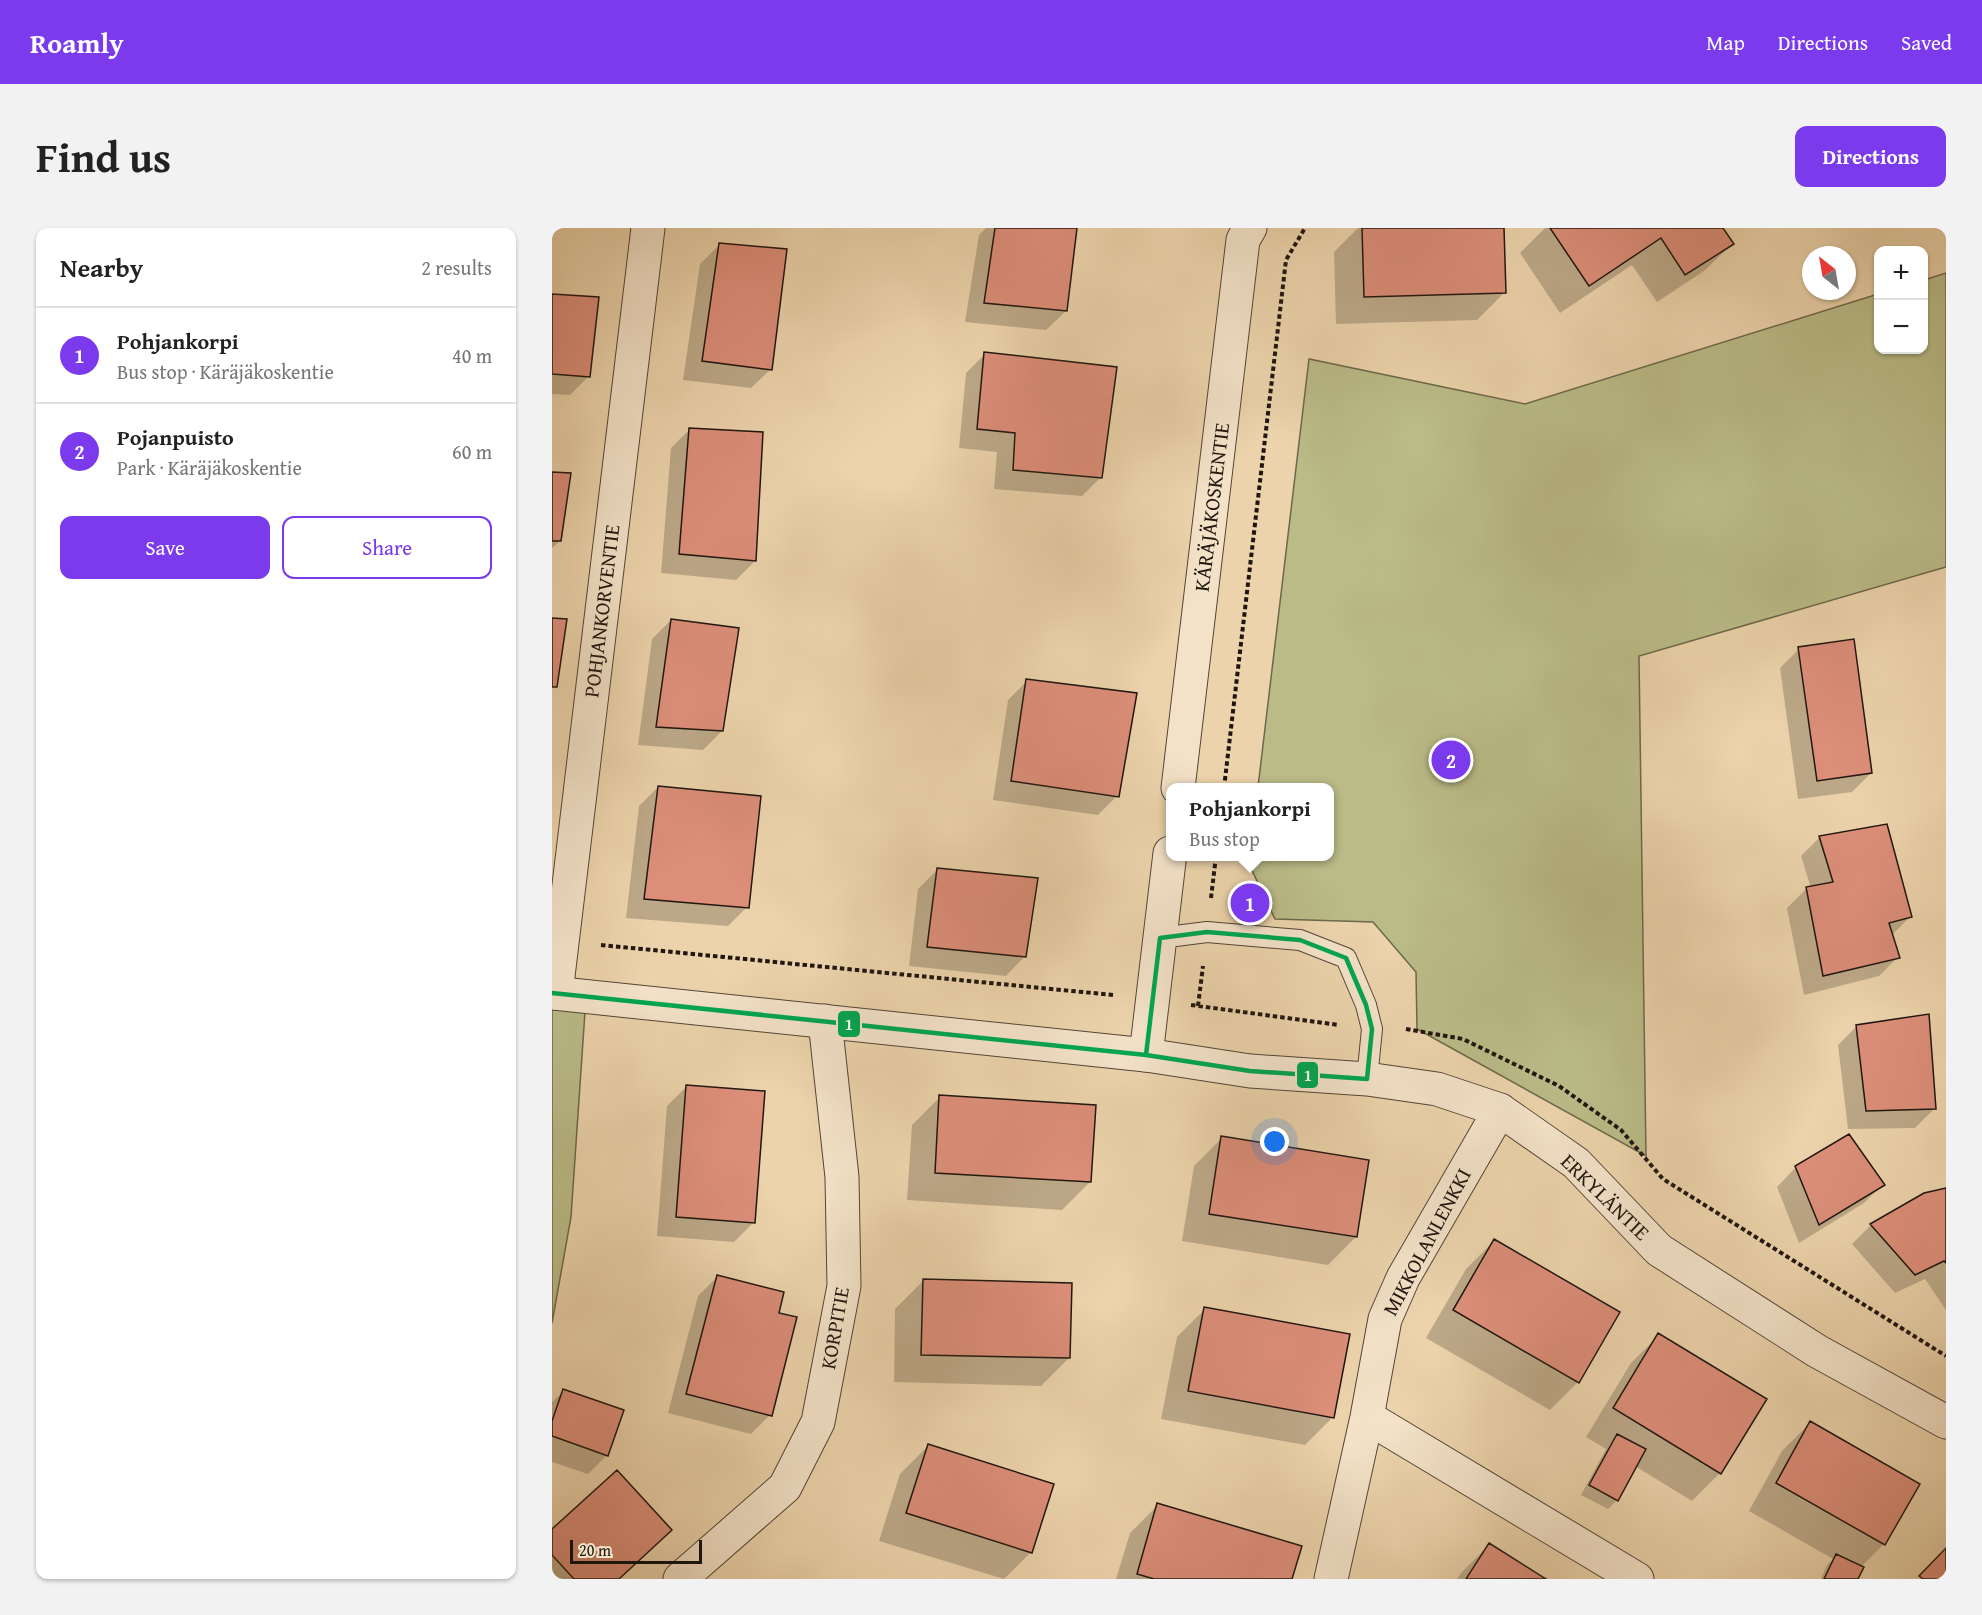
<!DOCTYPE html>
<html lang="en">
<head>
<meta charset="utf-8">
<style>
  :root { --surface:#fff; --page:#f2f2f2; --text:#222; --muted:#767676; --line:#e0e0e0; --accent:#7c3aed }
  body { margin:0; font-family:"Gentium Book Plus",serif; background:var(--page); color:var(--text) }
  .controls { position:absolute; right:18px; top:18px; display:grid; overflow:hidden; border-radius:12px; box-shadow:0 2px 4px #0004 }
  .controls button { width:54px; height:54px; display:grid; place-items:center; padding:0; border:0; border-bottom:2px solid var(--line); background:var(--surface); color:var(--text); font:30px sans-serif }
  .compass { position:absolute; left:1250px; top:18px; width:54px; height:54px; border-radius:50%; background:var(--surface); box-shadow:0 2px 4px #0004; rotate:329deg }
  .scale { position:absolute; left:18px; bottom:15px; width:132px; box-sizing:border-box; padding-left:6px; border:3px solid #201610; border-top:0; font-size:16px; line-height:21px; white-space:nowrap; color:#201610; -webkit-text-stroke:4px #f3e2c8; paint-order:stroke }
  .you { position:absolute; left:723px; top:914px; width:21px; height:21px; margin:-15px; border:4px solid #fff; border-radius:50%; background:#1a73e8; box-shadow:0 0 0 9px #1a73e833 }
  .badge { display:grid; place-items:center; width:39px; height:39px; border-radius:50%; background:var(--accent); color:#fff; font-size:20px; font-weight:700 }
  .pin { position:absolute; translate:-50% -50%; border:3px solid #fff; box-shadow:0 2px 6px #0006 }
  .popup { position:absolute; left:614px; top:555px; width:168px; height:78px; box-sizing:border-box; display:grid; place-content:center; border-radius:12px; background:var(--surface); filter:drop-shadow(0 2px 4px #0005); font-size:20px; white-space:nowrap; color:var(--muted) }
  .popup b { font-size:22px; color:var(--text) }
  .popup::after { content:''; position:absolute; left:50%; top:100%; margin-left:-12px; border:12px solid transparent; border-top-color:var(--surface) }
  .list { margin:0; padding:0; list-style:none }
  h2 { display:flex; justify-content:space-between; align-items:center; height:78px; margin:0; padding:0 24px; font-size:26px }
  h2 small { font-size:20px; font-weight:400; color:var(--muted) }
  .list li { display:grid; grid-template-columns:39px 1fr auto; gap:18px; align-items:center; box-sizing:border-box; height:96px; padding:0 24px; border-top:2px solid var(--line) }
  .list b { display:block; font-size:22px; white-space:nowrap }
  .list p { margin:0; font-size:20px; white-space:nowrap; color:var(--muted) }
  .list em { font-size:20px; font-style:normal; color:var(--muted) }
  .actions { display:flex; gap:12px; padding:18px 24px }
  .actions a { flex:1; padding:14px 0; border:2px solid var(--accent); border-radius:12px; text-align:center; font-size:21px; color:var(--accent) }
  .actions .main { background:var(--accent); color:#fff }
  .map { position:relative; flex:none; width:1394px; height:1351px; overflow:hidden; border-radius:12px }
  header { display:flex; align-items:center; gap:36px; box-sizing:border-box; height:84px; padding:0 30px; background:var(--accent); color:#fff }
  header strong { font-size:28px }
  nav { display:flex; gap:33px; margin-inline-start:auto; font-size:21px }
  .intro { display:flex; align-items:center; justify-content:space-between; box-sizing:border-box; height:144px; padding:0 36px }
  h1 { margin:0; font-size:42px }
  .button { padding:15px 27px; border-radius:12px; background:var(--accent); color:#fff; font-size:21px; font-weight:700 }
  main { display:flex; gap:36px; padding:0 36px }
  aside { flex:1; background:var(--surface); border-radius:12px; box-shadow:0 2px 4px #0004 }
  .map>svg:first-child { display:block }
  .green { fill:#babb87; stroke:#6d684c; stroke-width:1.5 }
  .shadow { fill:#0003 }
  .building { fill:#dc8e79; stroke:#201610; stroke-width:1.5 }
  .lines { fill:none; stroke-linecap:round; stroke-linejoin:round }
  .service-casing { stroke:#534537; stroke-width:22 }
  .minor-casing { stroke:#534537; stroke-width:35 }
  .tertiary-casing { stroke:#534537; stroke-width:35 }
  .path { stroke:#201610; stroke-width:4; stroke-dasharray:4.5 3; stroke-linecap:butt }
  .service { stroke:#f3e2c8; stroke-width:20 }
  .minor { stroke:#f3e2c8; stroke-width:33 }
  .tertiary { stroke:#f3e2c8; stroke-width:33 }
  .bus-1-casing { stroke:#f3e2c8; stroke-width:9 }
  .bus-1 { stroke:#00a651; stroke-width:4.5 }
  .labels { text-anchor:middle; stroke-width:5; stroke-linejoin:round; paint-order:stroke }
  .street-label { font-size:21px; fill:#201610; stroke:#f3e2c8 }
  .line-badge { stroke:#f3e2c8; stroke-width:2 }
  .badge-label { font-size:16px; text-anchor:middle; font-weight:bold; fill:#fff }
</style>
</head>
<body>
<header>
<strong>Roamly</strong>
<nav><a>Map</a><a>Directions</a><a>Saved</a></nav>
</header>
<div class="intro"><h1>Find us</h1><a class="button">Directions</a></div>
<main>
<aside>
<h2>Nearby<small>2 results</small></h2>
<ul class="list">
<li><span class="badge">1</span><div><b>Pohjankorpi</b><p>Bus stop · Käräjäkoskentie</p></div><em>40 m</em></li>
<li><span class="badge">2</span><div><b>Pojanpuisto</b><p>Park · Käräjäkoskentie</p></div><em>60 m</em></li>
</ul>
<div class="actions"><a class="main">Save</a><a>Share</a></div>
</aside>
<div class="map">
<svg width="1394" height="1351" viewBox="0 0 1394 1351">
  <rect width="100%" height="100%" fill="#ecd3ab"/>
  <filter id="stains"><feTurbulence type="fractalNoise" baseFrequency=".00333" numOctaves="4"/><feColorMatrix values="0 0 0 0 .2 0 0 0 0 .09 0 0 0 0 .02 0 0 0 .5 -.17"/></filter>
  <radialGradient id="worn" r=".72"><stop offset=".6" stop-color="#630" stop-opacity="0"/><stop offset="1" stop-color="#630" stop-opacity=".3"/></radialGradient>
  <path class="green" d="M1394,45V339L1087,428L1094,928L865,801L864,744L821,694L723,691L697,636V629L777,628V560L706,559L757,131L973,176L1326,66V122H1372V52Z
    M0,767L34,769L19,989L0,1095Z"/>
  <path class="shadow" d="M434,0H523L514,83L494,102L413,94L427,7Z
    M806,0H951L953,64L925,92L784,96L782,24Z
    M993,0H1169L1180,16L1152,43L1105,74L1080,37L1008,85L968,25Z
    M167,17L219,141L199,160L131,152L148,36Z
    M0,67L37,148L18,167L0,166Z
    M433,126L549,249L530,268L442,261L445,224L407,220L414,145Z
    M138,201L203,333L184,352L109,345L119,220Z
    M0,245L8,313L0,320Z
    M119,392L170,503L151,522L86,517L100,411Z
    M1247,421L1319,545L1300,564L1246,571L1228,440Z
    M475,453L565,568L546,587L441,572L456,472Z
    M106,559L195,679L176,698L74,690L87,578Z
    M1268,609L1359,688L1339,708L1346,729L1327,748L1252,767L1235,680L1254,661L1259,660L1249,628Z
    M385,642L473,728L454,748L357,738L366,661Z
    M1305,798L1382,881L1363,900L1296,901L1286,817Z
    M134,859L201,995L182,1014L105,1008L115,878Z
    M388,869L538,954L510,982L355,972L360,897Z
    M670,910L804,1009L776,1037L630,1013L642,938Z
    M1244,939L1331,956L1312,975L1247,1015L1225,959Z
    M1394,962V1082L1373,1051L1343,1065L1300,1016L1319,997Z
    M942,1013L1026,1154L998,1182L874,1110L914,1041Z
    M165,1049L218,1187L199,1206L116,1185L146,1068Z
    M371,1053L517,1130L489,1158L342,1154L343,1081Z
    M653,1081L781,1189L753,1217L609,1191L625,1109Z
    M1107,1107L1168,1245L1140,1273L1083,1238L1065,1272L1056,1281L1029,1267L1054,1221L1034,1209L1079,1135Z
    M12,1163L55,1227L36,1246L0,1234V1174Z
    M1258,1195L1332,1316L1309,1339L1304,1351H1269L1275,1337L1281,1331L1197,1283L1230,1223Z
    M376,1218L479,1324L452,1351L327,1313L348,1246Z
    M606,1277L748,1319L739,1351H564L578,1305Z
    M118,1302L67,1351H0V1303Z
    M937,1317L992,1351H905L909,1345Z"/>
  <path class="building" d="M443,0H525L515,83L432,75Z
    M810,0H952L954,65L812,69Z
    M998,0H1171L1182,16L1133,47L1109,10L1037,58Z
    M167,15L235,21L220,142L150,133Z
    M0,66L47,69L38,149L0,146Z
    M432,124L565,139L550,250L461,242L463,205L425,201Z
    M137,200L211,204L204,333L127,326Z
    M0,244L19,245L9,313H0Z
    M0,390L15,391L5,459H0Z
    M119,391L187,400L171,503L104,499Z
    M1302,411L1320,545L1265,553L1246,419Z
    M474,451L585,465L567,569L459,553Z
    M106,558L209,568L197,680L92,671Z
    M1335,596L1360,689L1337,695L1348,730L1271,748L1254,659L1281,654L1267,608Z
    M385,640L486,650L474,729L375,719Z
    M1377,786L1384,881L1314,883L1304,797Z
    M134,857L213,863L203,995L124,989Z
    M387,867L544,877L539,954L383,945Z
    M1297,906L1333,957L1267,997L1243,938Z
    M669,908L817,932L805,1009L657,986Z
    M1394,960V1035L1392,1033L1363,1047L1318,996L1372,965Z
    M942,1011L1068,1084L1027,1155L901,1082Z
    M165,1047L232,1064L227,1085L245,1089L220,1188L134,1166Z
    M371,1051L520,1055L518,1130L369,1127Z
    M652,1079L798,1106L782,1190L636,1163Z
    M1106,1105L1215,1171L1169,1246L1061,1180Z
    M11,1161L72,1182L56,1228L0,1208V1193Z
    M1258,1193L1368,1256L1333,1317L1224,1255Z
    M1065,1206L1094,1221L1066,1273L1037,1257Z
    M376,1216L502,1256L480,1325L354,1285Z
    M65,1242L120,1302L67,1351H22L0,1327V1301Z
    M605,1275L750,1318L740,1351H602L585,1346Z
    M937,1315L994,1351H914Z
    M1394,1320V1351H1371L1367,1348Z
    M1284,1326L1312,1339L1306,1351H1272Z"/>
  <g class="lines">
    <g class="service-casing">
      <path id="service" d="M608,710L655,704L748,712L794,730L814,777L820,801L815,851"/>
    </g>
    <g class="minor-casing">
      <path id="minor" d="M626,560L691,12L698,0
        M4,765L96,0
        M594,827L618,625
        M815,1189L1085,1351
        M128,1351L233,1259L266,1194L292,1058L290,949L273,793
        M779,1351L815,1189L833,1091L851,1050L948,882"/>
    </g>
    <g class="tertiary-casing">
      <path id="tertiary" d="M0,765L594,827L698,843L815,851L885,861L948,882L1024,935L1107,1022L1265,1123L1394,1194"/>
    </g>
    <path class="path" d="M672,560L734,32L753,0
      M659,670L664,628
      M49,717L561,767
      M639,777L787,797
      M646,778L651,738
      M854,801L911,811L1007,858L1069,902L1111,951L1394,1128"/>
    <use href="#service" class="service"/>
    <use href="#minor" class="minor"/>
    <use href="#tertiary" class="tertiary"/>
    <g class="bus-1-casing">
      <path id="bus-1" d="M655,704L748,712L794,730L814,777L820,801L815,851L698,843L594,827L608,710Z
        M0,765L594,827"/>
    </g>
    <use href="#bus-1" class="bus-1"/>
  </g>
  <g class="labels">
    <g class="street-label">
      <text transform="translate(660 279) rotate(-83)" y="7">KÄRÄJÄKOSKENTIE</text>
      <text transform="translate(50 383) rotate(-83)" y="7">POHJANKORVENTIE</text>
      <text transform="translate(1053 969) rotate(44)" y="7">ERKYLÄNTIE</text>
      <text transform="translate(875 1014) rotate(-62)" y="7">MIKKOLANLENKKI</text>
      <text transform="translate(283 1100) rotate(-80)" y="7">KORPITIE</text>
    </g>
  </g>
  <g class="line-badge">
    <rect x="285" y="782" width="24" height="28" rx="6" fill="#00a651"/>
    <rect x="744" y="833" width="23" height="28" rx="6" fill="#00a651"/>
  </g>
  <g class="badge-label">
    <text x="297" y="802">1</text>
    <text x="756" y="853">1</text>
  </g>
  <rect width="100%" height="100%" filter="url(#stains)"/>
  <rect width="100%" height="100%" fill="url(#worn)"/>
</svg>
<div class="controls">
<button>+</button>
<button>−</button>
</div>
<svg class="compass" viewBox="-18 -18 36 36"><path d="M0-13l5 13h-10z" fill="#e53935"/><path d="M0 13l5-13h-10z" fill="#767676"/></svg>
<div class="scale">20 m</div>
<div class="you"></div>
<div class="pin badge" style="left:698px;top:675px">1</div>
<div class="popup"><b>Pohjankorpi</b>Bus stop</div>
<div class="pin badge" style="left:899px;top:532px">2</div>
</div>
</main>
</body>
</html>
